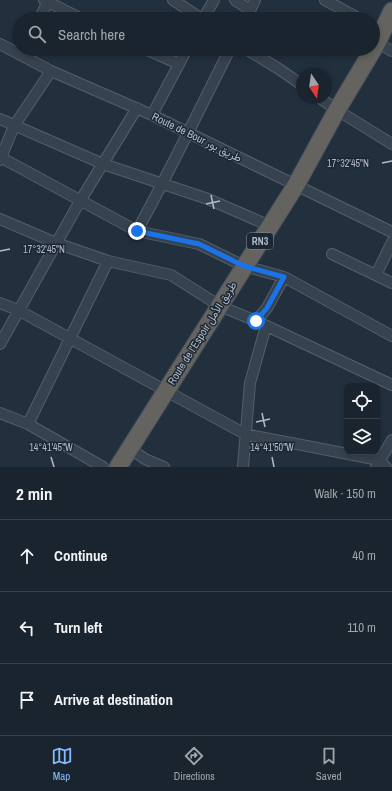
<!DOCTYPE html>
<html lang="en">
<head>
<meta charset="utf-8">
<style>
  :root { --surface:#1a242e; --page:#232c36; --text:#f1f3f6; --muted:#9fa4aa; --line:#38414a; --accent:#83bafd }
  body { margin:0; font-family:"Archivo Narrow",Vazirmatn,sans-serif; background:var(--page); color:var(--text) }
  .controls { position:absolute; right:12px; bottom:12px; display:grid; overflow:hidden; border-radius:8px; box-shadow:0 2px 6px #0003 }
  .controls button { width:36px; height:36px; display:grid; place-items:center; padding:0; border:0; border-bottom:1px solid var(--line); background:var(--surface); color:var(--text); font:20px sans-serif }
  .compass { position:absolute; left:296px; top:68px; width:36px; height:36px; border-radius:50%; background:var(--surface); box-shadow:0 2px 6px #0003; rotate:167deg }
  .stop { position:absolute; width:12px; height:12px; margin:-9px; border:3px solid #1a73e8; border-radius:50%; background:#fff }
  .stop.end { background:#1a73e8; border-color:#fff; box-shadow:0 1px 4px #0008 }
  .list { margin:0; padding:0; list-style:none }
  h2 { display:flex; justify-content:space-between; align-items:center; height:52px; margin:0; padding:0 16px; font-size:17px }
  h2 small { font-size:13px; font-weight:400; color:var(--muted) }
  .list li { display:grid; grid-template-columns:26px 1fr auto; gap:12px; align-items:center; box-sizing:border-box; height:72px; padding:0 16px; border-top:1px solid var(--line) }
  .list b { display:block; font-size:15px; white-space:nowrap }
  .list em { font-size:13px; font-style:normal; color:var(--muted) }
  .icon { flex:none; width:22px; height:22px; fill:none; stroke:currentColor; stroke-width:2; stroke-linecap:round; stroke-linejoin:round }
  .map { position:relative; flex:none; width:392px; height:467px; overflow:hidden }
  .search { position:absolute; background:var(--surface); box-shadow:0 2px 6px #0003; left:12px; right:12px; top:12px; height:44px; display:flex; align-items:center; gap:10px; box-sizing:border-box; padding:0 14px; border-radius:22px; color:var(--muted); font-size:15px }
  .sheet { height:268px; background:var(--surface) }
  nav { display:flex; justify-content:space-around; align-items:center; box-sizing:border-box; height:56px; border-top:1px solid var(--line); background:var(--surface); font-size:11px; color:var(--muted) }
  nav a { display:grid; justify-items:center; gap:2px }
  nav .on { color:var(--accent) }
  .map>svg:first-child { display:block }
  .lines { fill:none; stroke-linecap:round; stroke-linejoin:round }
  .minor-casing { stroke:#545f6c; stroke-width:12 }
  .trunk-casing { stroke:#414c59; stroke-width:19 }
  .minor { stroke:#36424e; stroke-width:10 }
  .trunk { stroke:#646360; stroke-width:17 }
  .route { stroke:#1a73e8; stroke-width:5 }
  .ticks { fill:none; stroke:#b2bcc9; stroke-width:1.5 }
  .labels { text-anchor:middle; stroke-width:3; stroke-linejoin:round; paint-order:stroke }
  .shield { fill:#1b2733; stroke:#858f9c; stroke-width:1 }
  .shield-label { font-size:10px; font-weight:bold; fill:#b2bcc9 }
  .street-label { font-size:11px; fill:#b2bcc9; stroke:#1b2733 }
  .ticks-label { font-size:10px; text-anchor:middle; fill:#b2bcc9; stroke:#1b2733; stroke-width:3; stroke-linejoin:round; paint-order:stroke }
</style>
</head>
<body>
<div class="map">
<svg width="392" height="467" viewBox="0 0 392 467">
  <rect width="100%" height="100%" fill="#22303e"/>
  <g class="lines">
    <g class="minor-casing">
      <path id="minor" d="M44,0L82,19
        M173,0L202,19
        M235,0L250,10
        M325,0L360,19
        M39,19L49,0
        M203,19L214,0
        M246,19L255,0
        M377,43L392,51
        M0,44L51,71L152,115L392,232
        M145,49L179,64
        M246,49L279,69L302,85
        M320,98L337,110L392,144
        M152,115L187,49
        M0,119L103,164L208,199L270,226
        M0,157L137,231L199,244L244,266L284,277L392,336
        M0,160L14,126L51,71
        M0,219L56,243L108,261L171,275L220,306L256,321L392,385
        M137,231C170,171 199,110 230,49
        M332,254L392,283
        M376,275L392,242
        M0,303L18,310L245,434L379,460L386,467
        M256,321L267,308L284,277
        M0,344L80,201L137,108
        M0,413L28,424L103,467
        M28,424L108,261
        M129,448L145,459L164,467
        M243,467L250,383L266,326
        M376,467L392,440"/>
    </g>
    <g class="trunk-casing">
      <path id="trunk" d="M118,467L296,185L337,110L377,43L392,11"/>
    </g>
    <use href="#minor" class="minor"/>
    <use href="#trunk" class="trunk"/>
  </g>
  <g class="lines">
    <path class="route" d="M137,231L199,244L244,266L284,277L267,308L256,321"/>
  </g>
  <path class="ticks" d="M382,163L392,161M211,195L214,209M206,204L220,201M0,251L10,249M262,413L265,427M256,422L270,419M51,457L54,467M272,457L274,467"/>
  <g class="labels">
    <rect class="shield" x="247" y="233" width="26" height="16" rx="3"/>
    <g class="shield-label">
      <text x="260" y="245">RN3</text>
    </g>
    <g class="street-label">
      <text transform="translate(197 137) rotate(26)" y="4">Route de Bour طريق بور</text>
      <text transform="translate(202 333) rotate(-58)" y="4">Route de l’Espoir طريق الأمل</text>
    </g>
  </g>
  <g class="ticks-label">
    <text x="348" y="167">17°32'45"N</text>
    <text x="44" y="253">17°32'45"N</text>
    <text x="51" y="451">14°41'45"W</text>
    <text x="272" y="451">14°41'50"W</text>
  </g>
</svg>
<div class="controls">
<button><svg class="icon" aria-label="locate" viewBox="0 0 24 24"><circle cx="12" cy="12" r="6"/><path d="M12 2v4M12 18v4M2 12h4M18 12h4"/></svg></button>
<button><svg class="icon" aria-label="layers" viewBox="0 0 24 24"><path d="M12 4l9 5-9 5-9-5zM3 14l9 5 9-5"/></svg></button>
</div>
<svg class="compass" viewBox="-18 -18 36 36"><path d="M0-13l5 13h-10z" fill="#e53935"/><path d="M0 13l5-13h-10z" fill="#9fa4aa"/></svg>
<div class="stop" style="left:256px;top:321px"></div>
<div class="stop end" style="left:137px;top:231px"></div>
<div class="search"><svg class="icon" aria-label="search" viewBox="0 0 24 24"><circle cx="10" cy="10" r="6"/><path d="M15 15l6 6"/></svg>Search here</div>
</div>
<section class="sheet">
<h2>2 min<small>Walk · 150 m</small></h2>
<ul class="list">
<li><svg class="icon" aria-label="ahead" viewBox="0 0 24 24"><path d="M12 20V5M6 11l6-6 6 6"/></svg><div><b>Continue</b></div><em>40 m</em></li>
<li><svg class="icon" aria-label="left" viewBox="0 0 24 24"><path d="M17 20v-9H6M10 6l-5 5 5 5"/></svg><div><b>Turn left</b></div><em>110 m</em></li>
<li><svg class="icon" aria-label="arrive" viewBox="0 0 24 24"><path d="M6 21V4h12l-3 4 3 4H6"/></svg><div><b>Arrive at destination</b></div></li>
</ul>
</section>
<nav>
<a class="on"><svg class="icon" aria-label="map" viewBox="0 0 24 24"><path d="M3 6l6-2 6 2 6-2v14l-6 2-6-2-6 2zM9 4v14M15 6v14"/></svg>Map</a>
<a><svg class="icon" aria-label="directions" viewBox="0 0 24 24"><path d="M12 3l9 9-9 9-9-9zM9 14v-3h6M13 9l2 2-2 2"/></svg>Directions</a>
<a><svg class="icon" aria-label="saved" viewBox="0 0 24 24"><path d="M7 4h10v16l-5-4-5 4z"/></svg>Saved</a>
</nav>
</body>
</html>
